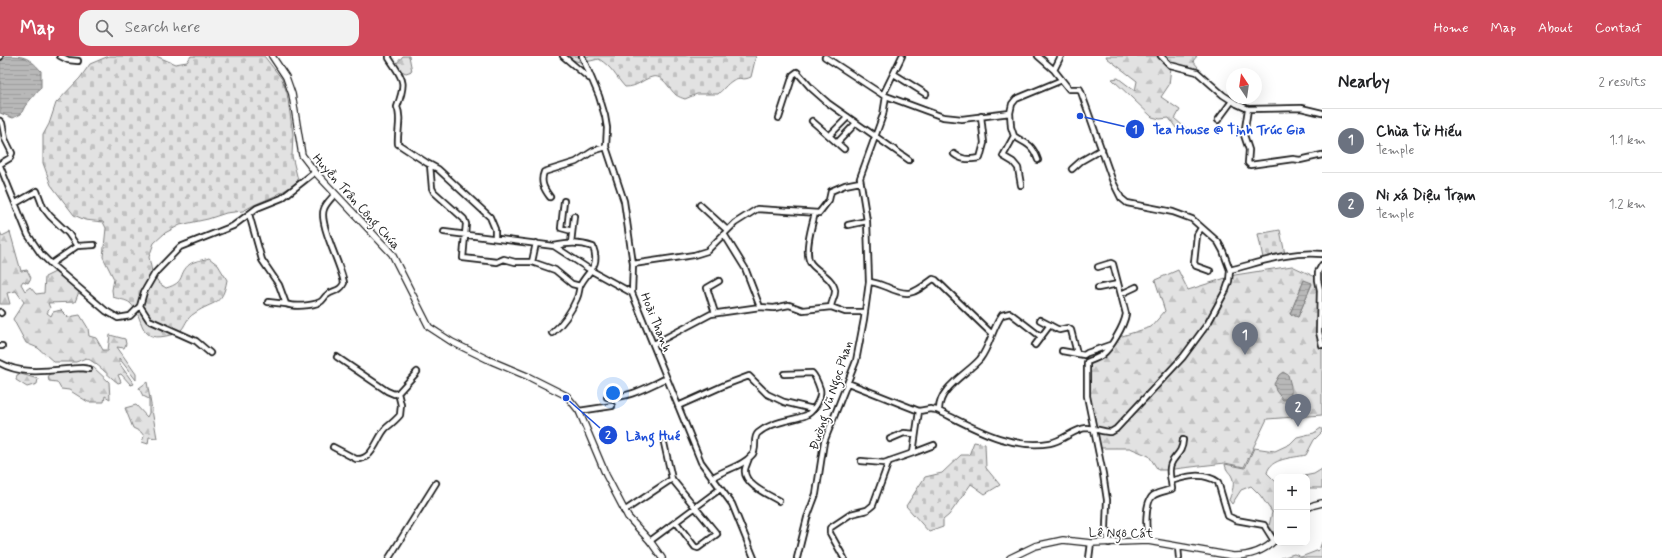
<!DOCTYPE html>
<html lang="en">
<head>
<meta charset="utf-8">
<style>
  :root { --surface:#fff; --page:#f2f2f2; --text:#202124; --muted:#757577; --line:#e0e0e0; --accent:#d1495b }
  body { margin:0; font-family:Mynerve,sans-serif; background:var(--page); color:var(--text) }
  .controls { position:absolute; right:12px; bottom:12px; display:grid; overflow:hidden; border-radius:8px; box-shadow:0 4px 16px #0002 }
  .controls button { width:36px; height:36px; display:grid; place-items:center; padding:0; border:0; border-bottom:1px solid var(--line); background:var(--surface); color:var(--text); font:20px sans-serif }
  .compass { position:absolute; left:1226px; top:12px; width:36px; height:36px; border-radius:50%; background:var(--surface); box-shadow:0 4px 16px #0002; rotate:347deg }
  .you { position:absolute; left:613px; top:337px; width:14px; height:14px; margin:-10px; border:3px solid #fff; border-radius:50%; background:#1a73e8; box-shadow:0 0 0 6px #1a73e833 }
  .badge { display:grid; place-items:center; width:26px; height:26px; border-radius:50%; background:var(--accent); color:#fff; font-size:13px; font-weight:700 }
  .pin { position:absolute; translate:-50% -33px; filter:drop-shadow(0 1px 2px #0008) }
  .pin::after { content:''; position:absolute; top:21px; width:14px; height:12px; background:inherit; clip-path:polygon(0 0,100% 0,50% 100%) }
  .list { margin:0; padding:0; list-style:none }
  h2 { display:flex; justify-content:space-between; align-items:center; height:52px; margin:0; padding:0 16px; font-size:17px }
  h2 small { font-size:13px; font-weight:400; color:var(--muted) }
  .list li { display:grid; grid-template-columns:26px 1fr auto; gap:12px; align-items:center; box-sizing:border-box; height:64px; padding:0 16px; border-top:1px solid var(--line) }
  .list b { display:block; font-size:15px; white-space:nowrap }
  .list p { margin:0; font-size:13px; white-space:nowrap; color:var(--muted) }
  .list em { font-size:13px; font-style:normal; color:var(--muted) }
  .icon { flex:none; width:22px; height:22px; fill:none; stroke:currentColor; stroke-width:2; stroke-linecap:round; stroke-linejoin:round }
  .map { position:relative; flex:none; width:1322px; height:502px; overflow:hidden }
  header { display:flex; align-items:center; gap:24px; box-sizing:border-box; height:56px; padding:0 20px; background:var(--accent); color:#fff }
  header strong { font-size:19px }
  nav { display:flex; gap:22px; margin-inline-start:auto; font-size:14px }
  .search { width:280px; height:36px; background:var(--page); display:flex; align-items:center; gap:10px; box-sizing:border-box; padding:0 14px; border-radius:12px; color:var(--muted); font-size:15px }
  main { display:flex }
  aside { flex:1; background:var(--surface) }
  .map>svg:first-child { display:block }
  .green { fill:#e2e2e2; stroke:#7f7f7f }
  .forest { fill:url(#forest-firs); stroke:#7f7f7f; fill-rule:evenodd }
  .cemetery { fill:url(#cemetery-stones); stroke:#7f7f7f }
  .water { fill:url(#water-rules); stroke:#7a7a7a }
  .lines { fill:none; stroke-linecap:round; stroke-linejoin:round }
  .minor-casing { stroke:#1c1c1c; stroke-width:8 }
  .tertiary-casing { stroke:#1c1c1c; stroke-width:8 }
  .minor { stroke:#fff; stroke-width:4.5 }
  .tertiary { stroke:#fff; stroke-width:5.5 }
  .labels { text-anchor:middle; stroke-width:3.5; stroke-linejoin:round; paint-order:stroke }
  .street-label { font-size:13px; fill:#1c1c1c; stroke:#fff }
  .leader { fill:none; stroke:#1d4ed8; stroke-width:1.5 }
  .callout-dot { fill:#1d4ed8; stroke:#fff; stroke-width:1.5 }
  .mark-label { font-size:12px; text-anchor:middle; font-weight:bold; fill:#fff }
  .callout-label { font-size:14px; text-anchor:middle; font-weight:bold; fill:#1d4ed8; stroke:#fff; stroke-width:3.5; stroke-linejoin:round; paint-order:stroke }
</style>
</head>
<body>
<header>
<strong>Map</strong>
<div class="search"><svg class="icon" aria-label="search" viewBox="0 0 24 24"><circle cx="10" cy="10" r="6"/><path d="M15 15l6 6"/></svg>Search here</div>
<nav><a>Home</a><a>Map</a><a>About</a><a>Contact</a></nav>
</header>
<main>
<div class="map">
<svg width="1322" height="502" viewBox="0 0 1322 502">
  <defs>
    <pattern id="forest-firs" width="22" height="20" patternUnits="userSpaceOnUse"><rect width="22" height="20" fill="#e2e2e2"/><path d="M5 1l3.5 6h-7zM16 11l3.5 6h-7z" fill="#c1c1c1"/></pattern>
    <pattern id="cemetery-stones" width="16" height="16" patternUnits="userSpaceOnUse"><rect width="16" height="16" fill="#e2e2e2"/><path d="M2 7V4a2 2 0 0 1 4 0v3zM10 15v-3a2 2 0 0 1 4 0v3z" fill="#c1c1c1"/></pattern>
    <pattern id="water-rules" width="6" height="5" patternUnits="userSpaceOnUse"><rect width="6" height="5" fill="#b8b8b8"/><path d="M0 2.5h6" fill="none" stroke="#9e9e9e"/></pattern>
  </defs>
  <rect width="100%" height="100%" fill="#fff"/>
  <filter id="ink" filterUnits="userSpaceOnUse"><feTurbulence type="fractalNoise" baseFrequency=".025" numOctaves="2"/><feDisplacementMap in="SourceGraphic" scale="8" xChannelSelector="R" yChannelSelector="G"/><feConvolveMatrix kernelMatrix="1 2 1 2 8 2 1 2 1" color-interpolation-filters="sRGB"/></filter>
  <g filter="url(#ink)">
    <path class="green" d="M1322,486V502H1281L1294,498L1301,501L1319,494Z"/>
    <path class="forest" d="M403,0H409L412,15L406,17L399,14L396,8Z
      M1106,0H1197L1193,5L1198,11L1193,15L1171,11L1169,29L1161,41L1180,54L1175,63L1188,74L1176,72L1169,62L1160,63L1152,61L1112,23L1118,22L1135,35L1137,25L1107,2Z
      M0,176L2,180L10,176L21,215L27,214L31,222L28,227L23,225L21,228L25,235L30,231L36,238L44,237L45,221L55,216L80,233L75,246L48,247L50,252L47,257L51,260L53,256L61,254L68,261L80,259L88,272L89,280L96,282L103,294H108L110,279L125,283L126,288L124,292L117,291L136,318V324L119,302V307L134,328L131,329L121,318L118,319L121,326L118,327C106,318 99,308 86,302L76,306H54L38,292L26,287L13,263L24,246L16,235L7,237L10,248H0Z
      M1292,210L1322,224V359L1267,363L1244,411L1225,407L1166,414H1158L1149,400L1130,392H1100L1089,336L1090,307L1103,300L1119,281L1151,271L1165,255L1155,224L1178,214L1188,234L1235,219ZM1304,225L1312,228L1298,261L1290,258Z
      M85,309L92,310L109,326L110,343L105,340L104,346H88L69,334L61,333L57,326L49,325L48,321L55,311Z
      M21,318L38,323L37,328L27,331L16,324L17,319Z
      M147,326L157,382L149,381L148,388L142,386L144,380L141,376L133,372L125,352L136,349L147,361L149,357V343L143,340L139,332Z
      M1321,372L1322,376L1314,384L1306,399C1293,402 1270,402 1267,417L1277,427V476L1275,478L1269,470L1272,456L1260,439L1251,430L1241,434L1232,448L1229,444C1232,436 1236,427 1231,419C1228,415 1226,414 1225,408L1245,412L1254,392L1275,395L1290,388L1297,381L1314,377Z
      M1322,413V432H1307V421H1299L1314,418Z"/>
    <path class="cemetery" d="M109,0H156L175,8L187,6L191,0H264L282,23L287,37L293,78L292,100L298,124L292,130L275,140L254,149L243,155L226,157L208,163L180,169L165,177L154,187L149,201L152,216L159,227L166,232C187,226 177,218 190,208C194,205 203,204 209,202L218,209L227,224C222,251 214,244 195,257C185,263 186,270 180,275C177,278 170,279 166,280C137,286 145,261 130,247C127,244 118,243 113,241L112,234L114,223L103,201L106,172L103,166L85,164L74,159L51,129L43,107V79L49,68L56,47L80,22L90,8Z
      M567,0H756L751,21C743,25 741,21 736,23C729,25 723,34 718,38H697L685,43C682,42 679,41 676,39C669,33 663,18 652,21C641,24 638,31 625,31C615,20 613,12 599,3C585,6 579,9 567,0Z
      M1280,174L1285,198L1263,202L1258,178Z
      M974,386L985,388L986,412L1000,429L985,438L971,428L949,459L943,464V471L929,476L906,450L925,421L942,417L961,399H969Z"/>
    <path class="water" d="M4,0C23,0 28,0 41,15V31L25,50L21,58L13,62L0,57V5Z
      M1304,224L1312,227L1298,261L1290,258Z
      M1283,316L1288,319L1291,330V340L1287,344H1283L1276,335L1274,328L1279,319Z"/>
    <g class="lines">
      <g class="minor-casing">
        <path id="minor" d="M60,0L68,4L78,5
          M389,0V2C403,24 407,24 397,51C402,62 397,75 398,88L427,107L438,113L490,161L495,173V182
          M563,0L589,22
          M582,0L599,40L605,60L607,72L606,91L624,145L633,208L632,237L701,406L732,448L754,502
          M1161,0L1170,9L1197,16L1223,39L1237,48L1248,53L1301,52L1322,57
          M0,1V0
          M825,1L883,39
          M1054,14L1061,0
          M894,18L926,38
          M886,40L943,61L962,63L1010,57L1011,71L1014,80C1027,89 1032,87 1038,104
          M1248,53L1244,79L1249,94L1248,107L1250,109L1293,103L1300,104L1322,99
          M1010,57L1012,48L1016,43L1062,24
          M779,62L793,19L797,16L811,32L828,47L909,104
          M1218,64L1232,45
          M0,65L2,67L5,83L12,97L10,102L0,108
          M812,65L844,93
          M829,80L848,61
          M1014,80L1003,100L1013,106L1018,112L1021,129
          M837,87L856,67
          M954,98C963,105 970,103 980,102L984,87L981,60
          M430,109L432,132L434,136L464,163L466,168L463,202L497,206L504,203L515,206H532L555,214L572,228L580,230
          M0,110L28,179L41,198L51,208L106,255L118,262L130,260L140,250L144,236L155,217L180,191L233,170L257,152L282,142L315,116
          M1072,113L1081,105L1102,93
          M550,141C544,133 540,126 544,116L576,106L593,95L606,91
          M564,145L561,172L572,175
          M16,147L37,135L43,151L50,160L68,177L77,190
          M700,149L727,174
          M815,157C812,169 804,195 810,206C815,215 832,220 835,234C836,240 831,245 831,251
          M249,158L262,204L279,229L286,248C294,251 312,250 320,246C323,245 324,241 327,239C333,234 340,236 344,227C342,211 318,167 324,153C326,147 332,142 335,138
          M848,169L867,165
          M1201,172L1197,179L1194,207L1196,210L1210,215
          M444,176L554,190L592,215L632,237
          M724,178L745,212L760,251
          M571,187L574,160
          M532,206L536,187
          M51,208L77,190L94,189
          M633,208L694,199L707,195L735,167L757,153L819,157L829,144L831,135L845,129L860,126
          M1322,209L1318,216V224L1320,234L1319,276L1322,289
          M1098,211L1111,207L1113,208L1126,258C1124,270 1111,292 1102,299C1098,302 1092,304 1087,306V340L1103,418L1107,444L1106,472L1109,487
          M1230,214C1261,206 1289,195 1322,198
          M869,226C875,226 881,229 887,231C910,242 914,237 933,223L936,224L991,277
          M1098,232L1118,228
          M1121,238L1136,231
          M268,246L286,248
          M140,250L149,264L196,285L210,297
          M0,256L1,257
          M715,257L707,232L719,225
          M1040,264L1059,274L1068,272L1071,274L1077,297
          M552,277C564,267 571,256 577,242C579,238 579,233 580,230C587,215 601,211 593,191C579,186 568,187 554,190
          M654,288L711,258L760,251L774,252L789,249L803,254L831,251L845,256H865
          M1035,289L1050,269
          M0,290H2
          M1062,295L1084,299L1087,297L1110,289
          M337,301L387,335L394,338L398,337L417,316
          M0,307C25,321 55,313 82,312L89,313
          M848,327L919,355L930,353L937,354C972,371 1009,394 1050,387C1063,385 1074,373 1086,372C1095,372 1102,376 1111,376L1116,373L1183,301L1208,267L1226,234L1229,225L1230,214L1223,195L1218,186L1192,163L1173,156L1127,147L1121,142L1113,126L1080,33H1069L1054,14L1038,0
          M607,341C628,343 649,330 667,322
          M678,350L725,329L749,320L767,338L784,346L813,353
          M579,355L612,350
          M939,355C938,332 967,318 980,303C990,290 992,273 1002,259L1010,257L1040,280
          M890,383L904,377L915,378
          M664,387L672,423L717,478L698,492L695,491L676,466
          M333,391L356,403C373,405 377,381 386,372C391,368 396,364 400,359L401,349L398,337
          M913,397L934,389
          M749,402C748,406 745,411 745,414C743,428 769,439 779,445
          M861,405L884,407L913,397L919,355
          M712,422C725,413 742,411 752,399C758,393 752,382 758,377C771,366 789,365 804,360C813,357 822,343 820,333C818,327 816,321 812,317L784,318
          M1171,425C1165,399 1182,404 1183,384
          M624,455L672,423
          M650,485L720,433
          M1148,485C1146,475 1144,445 1154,439C1159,436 1166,435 1172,433L1171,425C1187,420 1203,416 1218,426L1228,460L1236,464L1264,469L1274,485
          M1178,491L1179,502
          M389,502L436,427
          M797,502L807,462L816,438L824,386L856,305L864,263L869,226L867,165L860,122L883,59L886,40L883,39L902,0
          M844,502L830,477V472L851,458L867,454L873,449L889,405
          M1089,502L1091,487"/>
      </g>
      <g class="tertiary-casing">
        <path id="tertiary" d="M272,0L286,21L292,38L302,99L315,116L392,198L429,271L452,286L489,304L527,320L567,340L579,355L606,419L628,461L650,485L662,502
          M1307,452L1314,449L1322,447
          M1010,502L1035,490L1063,484L1091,487L1148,485L1233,500C1250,500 1266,494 1277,482"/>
      </g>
      <use href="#minor" class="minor"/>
      <use href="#tertiary" class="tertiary"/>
    </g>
  </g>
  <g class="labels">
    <g class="street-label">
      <text transform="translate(357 145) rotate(48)" y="5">Huyền Trân Công Chúa</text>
      <text transform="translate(657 266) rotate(68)" y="5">Hoài Thanh</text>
      <text transform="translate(830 339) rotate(-72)" y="5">Đường Vũ Ngọc Phan</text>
      <text transform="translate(1121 476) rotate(1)" y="5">Lê Ngô Cát</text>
    </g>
  </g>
  <path class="leader" d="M1080 60L1135 73M566 342L608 379"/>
  <g class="callout-dot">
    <circle cx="1080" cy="60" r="4"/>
    <circle cx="566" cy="342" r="4"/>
    <circle cx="1135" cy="73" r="10"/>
    <circle cx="608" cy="379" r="10"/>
  </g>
  <g class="mark-label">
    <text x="1135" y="77">1</text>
    <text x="608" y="383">2</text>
  </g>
  <g class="callout-label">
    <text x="1229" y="78">Tea House @ Tịnh Trúc Gia</text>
    <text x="653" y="384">Làng Hué</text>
  </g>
</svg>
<div class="controls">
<button>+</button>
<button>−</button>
</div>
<svg class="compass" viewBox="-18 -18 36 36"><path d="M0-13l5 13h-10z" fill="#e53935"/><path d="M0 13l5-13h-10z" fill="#757577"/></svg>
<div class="you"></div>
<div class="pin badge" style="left:1245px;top:299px;background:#6b7280">1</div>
<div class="pin badge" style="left:1298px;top:371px;background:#6b7280">2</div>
</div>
<aside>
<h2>Nearby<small>2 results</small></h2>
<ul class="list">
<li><span class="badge" style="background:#6b7280">1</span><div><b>Chùa Từ Hiếu</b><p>Temple</p></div><em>1.1 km</em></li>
<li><span class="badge" style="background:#6b7280">2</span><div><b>Ni xá Diệu Trạm</b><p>Temple</p></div><em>1.2 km</em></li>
</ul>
</aside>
</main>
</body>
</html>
